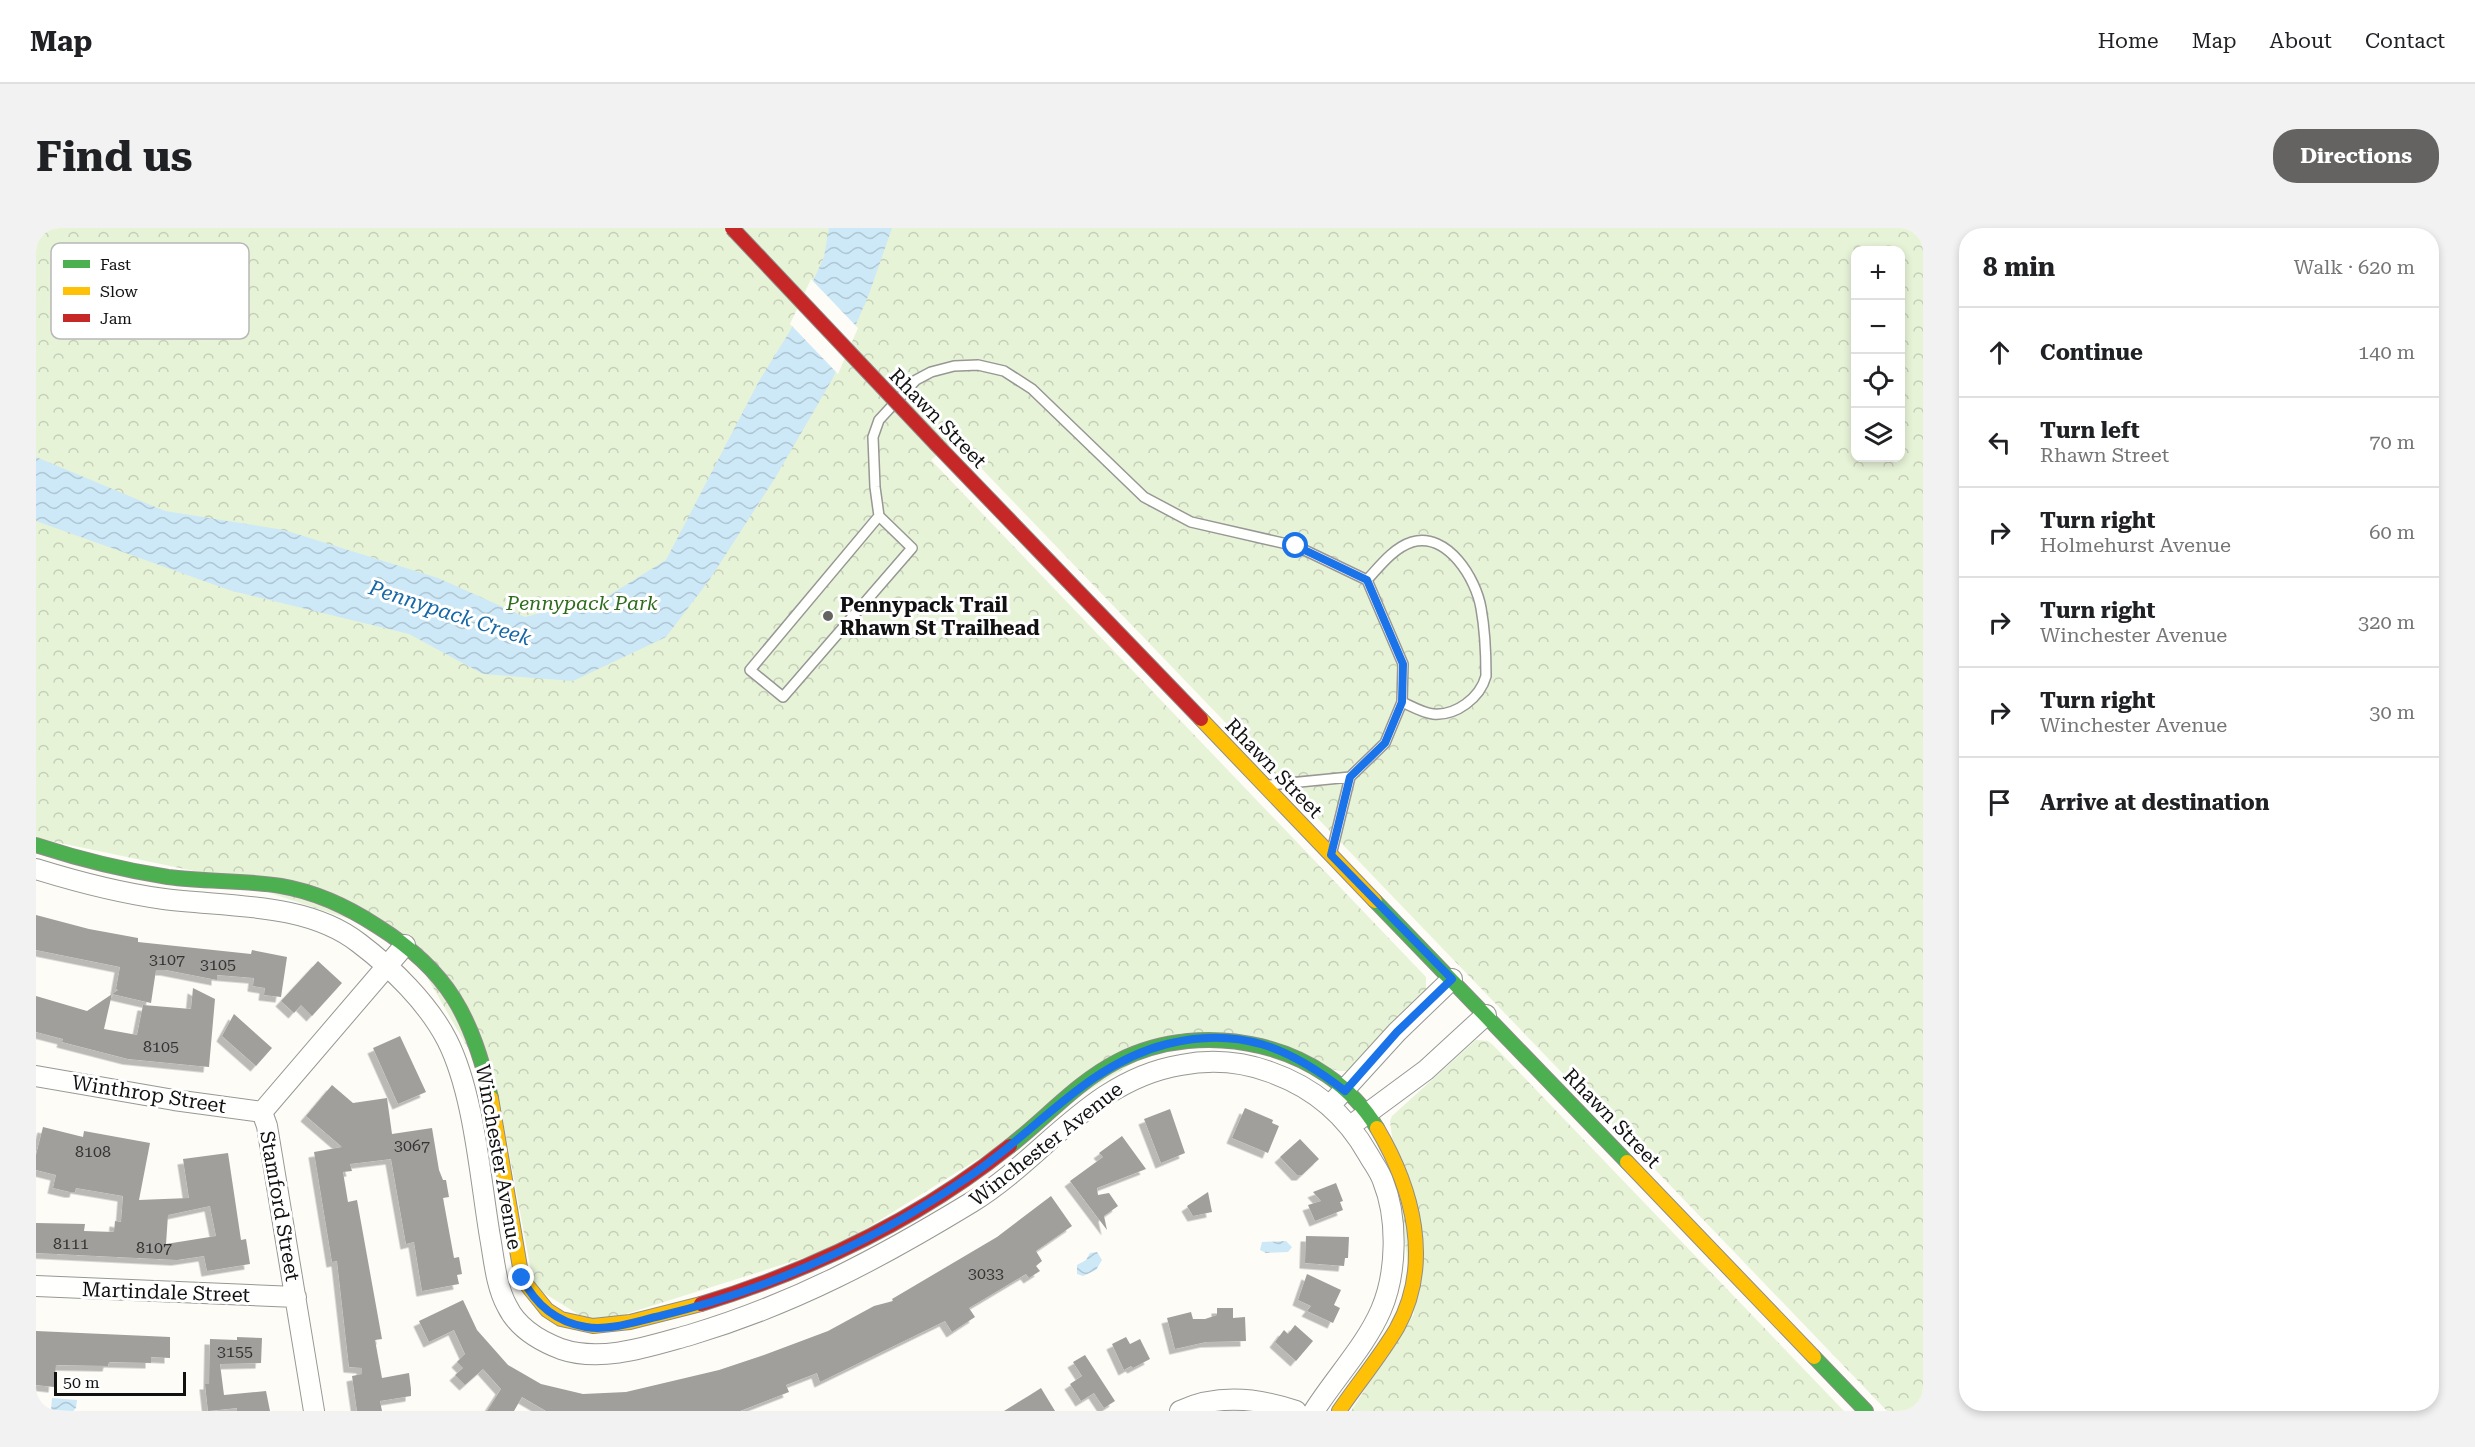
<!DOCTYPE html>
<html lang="en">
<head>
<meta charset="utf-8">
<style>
  :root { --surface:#fff; --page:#f2f2f2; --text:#202124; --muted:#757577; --line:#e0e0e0; --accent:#646362 }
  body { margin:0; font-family:"Roboto Serif",serif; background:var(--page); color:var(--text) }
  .controls { position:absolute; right:18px; top:18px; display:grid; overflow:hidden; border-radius:12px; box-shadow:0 3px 9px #0003 }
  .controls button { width:54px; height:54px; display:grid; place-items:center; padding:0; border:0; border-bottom:2px solid var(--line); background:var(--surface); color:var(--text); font:30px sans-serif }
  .scale { position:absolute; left:18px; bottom:15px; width:132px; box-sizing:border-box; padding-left:6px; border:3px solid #111; border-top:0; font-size:16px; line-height:21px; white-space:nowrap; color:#111; -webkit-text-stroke:4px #fff; paint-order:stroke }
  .stop { position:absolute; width:18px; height:18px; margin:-14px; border:4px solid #1a73e8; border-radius:50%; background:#fff }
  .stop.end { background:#1a73e8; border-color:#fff; box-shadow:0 2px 6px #0008 }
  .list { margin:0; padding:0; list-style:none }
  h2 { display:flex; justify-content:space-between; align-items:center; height:78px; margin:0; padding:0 24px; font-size:26px }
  h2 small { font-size:20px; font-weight:400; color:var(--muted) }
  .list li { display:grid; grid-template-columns:39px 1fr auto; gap:18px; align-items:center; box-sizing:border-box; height:90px; padding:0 24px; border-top:2px solid var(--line) }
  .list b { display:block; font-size:22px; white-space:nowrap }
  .list p { margin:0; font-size:20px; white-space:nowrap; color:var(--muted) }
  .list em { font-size:20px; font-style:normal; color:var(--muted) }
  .icon { flex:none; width:33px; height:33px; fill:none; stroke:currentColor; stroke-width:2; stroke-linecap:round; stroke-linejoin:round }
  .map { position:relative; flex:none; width:1887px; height:1183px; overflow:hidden; border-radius:24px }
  header { display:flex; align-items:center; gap:36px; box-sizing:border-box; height:84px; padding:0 30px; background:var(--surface); border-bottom:2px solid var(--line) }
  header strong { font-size:28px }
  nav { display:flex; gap:33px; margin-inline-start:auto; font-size:21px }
  .intro { display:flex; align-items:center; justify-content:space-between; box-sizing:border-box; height:144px; padding:0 36px }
  h1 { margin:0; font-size:42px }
  .button { padding:15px 27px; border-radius:24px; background:var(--accent); color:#fff; font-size:21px; font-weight:700 }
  main { display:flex; gap:36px; padding:0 36px }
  aside { flex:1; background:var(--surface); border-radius:24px; box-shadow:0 3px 9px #0003 }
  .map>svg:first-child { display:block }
  .park { fill:url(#park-crowns); fill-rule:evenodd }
  .water { fill:url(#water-waves) }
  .pier { fill:#fdfcf7 }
  .building { fill:#a19f9c; fill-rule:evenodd; filter:url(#shadow) }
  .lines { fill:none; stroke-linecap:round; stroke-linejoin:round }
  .lane-casing { stroke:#979795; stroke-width:12 }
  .street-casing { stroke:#979795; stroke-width:22 }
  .fast-casing { stroke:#8e8d8b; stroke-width:16 }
  .slow-casing { stroke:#8e8d8b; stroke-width:16 }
  .jam-casing { stroke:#8e8d8b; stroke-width:16 }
  .lane { stroke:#fffffe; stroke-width:9 }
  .street { stroke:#fffffe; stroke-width:20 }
  .fast { stroke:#4caf50; stroke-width:14 }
  .slow { stroke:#ffc107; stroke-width:14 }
  .jam { stroke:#c62828; stroke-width:14 }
  .jam-bridge-casing { stroke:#8e8d8b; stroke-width:16; stroke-linecap:butt }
  .jam-bridge { stroke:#c62828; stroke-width:14 }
  .route { stroke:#1a73e8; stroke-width:8 }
  .poi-dot { fill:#646362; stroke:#fff; stroke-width:2 }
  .labels { text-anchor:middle; stroke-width:6; stroke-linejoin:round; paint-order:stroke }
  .number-label { font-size:16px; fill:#353434 }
  .street-label { font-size:20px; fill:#111; stroke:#fff }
  .park-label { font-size:20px; font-style:italic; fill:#2f6b1f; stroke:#fff }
  .poi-label { font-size:20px; font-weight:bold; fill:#111; stroke:#fff; text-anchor:start }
  .water-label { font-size:21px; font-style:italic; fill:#1768a6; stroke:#fff }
  .key { fill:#fff; stroke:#b8b8b8; stroke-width:1.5 }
  .key-label { font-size:16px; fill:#111 }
</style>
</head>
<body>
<header>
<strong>Map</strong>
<nav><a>Home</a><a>Map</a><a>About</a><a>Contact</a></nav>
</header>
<div class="intro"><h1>Find us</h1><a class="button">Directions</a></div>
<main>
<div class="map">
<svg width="1887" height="1183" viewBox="0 0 1887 1183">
  <defs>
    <pattern id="park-crowns" width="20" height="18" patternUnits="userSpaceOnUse" patternTransform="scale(1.5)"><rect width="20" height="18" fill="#e7f3d7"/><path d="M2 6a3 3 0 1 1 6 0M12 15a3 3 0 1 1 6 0" fill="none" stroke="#c5cfb8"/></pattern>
    <pattern id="water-waves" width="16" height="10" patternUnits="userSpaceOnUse" patternTransform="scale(1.5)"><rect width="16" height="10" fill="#cde8f7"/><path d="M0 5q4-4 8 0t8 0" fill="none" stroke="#afc6d3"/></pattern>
    <filter id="shadow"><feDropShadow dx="-5.5" dy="5.5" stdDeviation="0" flood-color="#0004"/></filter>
  </defs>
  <rect width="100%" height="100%" fill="#fdfcf7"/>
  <path class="park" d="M0,0H1887V1183H1851L918,212L895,232L1390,749V768L1311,843H1304L1145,805L799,1020L558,1096L498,1059L464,876L368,709L182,648L0,610ZM1820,22H1864V230H1820Z
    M1440,812L1452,813L1457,817L1808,1183H1315L1378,1086L1354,893L1356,888Z"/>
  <path class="water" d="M793,0H856L833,66L797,150L739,250L674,351L630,409L537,453L447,446L373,406L196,363L0,293V229L129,283L248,302L402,350L489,389L572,368L630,332L723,153L754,103L788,29Z
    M1250,1013L1256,1019L1252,1024L1230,1025L1224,1022L1226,1014Z
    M1061,1024L1066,1032L1060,1042L1047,1048L1041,1046V1037L1050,1032L1054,1025Z
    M16,1170L41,1172L40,1180L37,1183L15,1182Z"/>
  <path class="pier" d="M775,51L822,100L802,146L754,96Z"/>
  <path class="building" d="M0,687L53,701L102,710V714L215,726L216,722L251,729L245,769L228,767L229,760L217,758L218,750L181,747V752L130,742H120L115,775L76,766L68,801L101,807L107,777L155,781L157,760L179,771L173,839L92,831L26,814L27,811L0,804V768L51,783L82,762L80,761L84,739L0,722Z
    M282,733L306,755L276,788L265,777L258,785L245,773Z
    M198,786L236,820L220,838L186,808Z
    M364,808L390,864L362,876L337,820Z
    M296,857L317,875L351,870L356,906L396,900L403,942L407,952H410L413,969L407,970L418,1030L423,1029L426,1046L421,1047L423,1056L386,1063L378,1014L370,1016L355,931L314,936L316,943L307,944L312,974L321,972L346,1111L339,1112L346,1150L373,1145L375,1161V1168L344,1173L346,1183H321L316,1148L326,1146V1140L313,1139L301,1033L296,1034L278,924L306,919L270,888Z
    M1209,880L1237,892L1236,895L1243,898L1232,925L1196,910Z
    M1134,881L1149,925L1125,935L1108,891Z
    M7,899L47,909L48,903L114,915L103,972L153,970L147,931L192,925L205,1012L210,1011L214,1036L171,1043L168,1028L141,1032L0,1025V995L49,996L48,1003L78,1004L79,993L85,994L87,968L40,960L39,964H34L17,960L20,947L0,942V927ZM174,978L180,1008L130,1016L132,987Z
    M1086,908L1110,941L1061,960L1062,967L1073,965L1082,978L1068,988L1071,1002L1034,953L1067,929L1063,925Z
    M1264,911L1283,931L1266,947H1261L1244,929Z
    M1300,955L1307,973L1304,974L1307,982L1279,993L1272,977L1285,973L1277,964Z
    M1172,964L1176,984L1157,988L1151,978Z
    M1015,968L1036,998L1000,1023L1006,1033L1000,1038L1004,1043L993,1050L990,1046L933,1080L939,1089L916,1104L909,1093L784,1154L781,1145L750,1157L753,1164L704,1183H510L486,1169L478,1183H451L465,1161L447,1141L429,1157L419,1147L427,1140L421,1134L429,1126L418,1102L393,1114L383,1093L427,1072L441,1102L472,1137L486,1145L505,1156L547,1166L590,1164L683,1142L725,1128L792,1103L838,1078L857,1073L856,1071L961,1009Z
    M1270,1008L1313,1009L1312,1030H1309L1308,1038L1269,1035Z
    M1271,1046L1305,1062L1298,1077L1304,1080L1297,1095L1271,1083L1275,1078L1262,1072Z
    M1181,1080H1197V1090L1209,1089L1210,1113L1170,1114L1139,1121L1131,1090L1155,1084L1157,1091H1169L1181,1087Z
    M1259,1097L1277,1113L1260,1133L1239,1114L1248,1102L1252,1106Z
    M0,1103L134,1109V1130L115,1129V1135L73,1134L72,1138L20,1137L18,1159L0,1157Z
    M201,1109L226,1110L225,1135L184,1136L188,1167L230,1163L234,1183H201V1180L172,1183L169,1156H173L174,1111L201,1112Z
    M1090,1109L1094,1116L1104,1111L1114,1131L1097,1140L1095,1138L1088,1142L1076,1116Z
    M1049,1127L1079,1173L1068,1180L1058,1165L1045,1173L1034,1156L1046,1148L1037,1134Z
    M1005,1160L1019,1183H968L994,1167Z"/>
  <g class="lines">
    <g class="lane-casing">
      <path id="lane" d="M843,288L876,320L747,469L714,442L843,288L839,259L837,209L843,192L880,152L895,144L918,138L942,137L968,143L996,161L1108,269L1155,294L1260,318L1331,352
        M1233,557L1314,549
        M1296,623L1314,549L1349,515L1366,474L1367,436L1331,352C1343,339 1357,320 1376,314C1412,304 1440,351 1445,380C1449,402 1450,425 1450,448C1444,470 1420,488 1397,486C1387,485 1375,478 1366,474"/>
    </g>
    <g class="street-casing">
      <path id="street" d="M0,641C42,654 84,665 128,671C191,679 271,674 323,715C356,740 392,775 411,812C438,865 444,949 454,1009C458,1031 460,1058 471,1078C481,1099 504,1113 525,1121C566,1135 614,1118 654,1107C758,1076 844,1030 936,974C1009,929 1055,852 1145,837C1176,831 1204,833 1234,844C1277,859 1310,887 1332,926C1337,935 1344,944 1347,953C1362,990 1361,1045 1345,1082C1330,1117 1299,1150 1278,1183
        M0,848L138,872L226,884
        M1299,872L1361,804L1416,751
        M226,884L231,898L278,1183
        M226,884L369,717
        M1321,893L1390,842L1450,787
        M0,1058L260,1069
        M1144,1183C1181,1166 1222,1170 1260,1183"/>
    </g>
    <g class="fast-casing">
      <path id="fast" d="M0,617C43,631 87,642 132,649C170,654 208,652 245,658C280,664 312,679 341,698C413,743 436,789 455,870
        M1339,673L1591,934
        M974,918C1010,890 1041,854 1082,833C1168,789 1290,815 1341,900
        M1778,1129L1830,1183"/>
    </g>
    <g class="slow-casing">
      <path id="slow" d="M1165,491L1339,673
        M455,870L486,1051L511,1082L525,1091L557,1098L594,1094L665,1076
        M1591,934L1778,1129
        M1303,1183C1322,1155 1344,1129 1361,1100C1397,1035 1377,961 1341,900"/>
    </g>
    <g class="jam-casing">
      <path id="jam" d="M901,217L1165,491
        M665,1076C776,1042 883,991 974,918"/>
    </g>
    <use href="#lane" class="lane"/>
    <use href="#street" class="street"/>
    <use href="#fast" class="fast"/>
    <use href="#slow" class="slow"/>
    <use href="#jam" class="jam"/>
    <g class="jam-bridge-casing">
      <path id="jam-bridge" d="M696,0L901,217"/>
    </g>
    <use href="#jam-bridge" class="jam-bridge"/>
  </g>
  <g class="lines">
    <path class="route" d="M486,1050C499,1076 520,1094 550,1099C574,1103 601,1093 624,1088C735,1061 839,1013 934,948C1000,904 1051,836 1131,816C1202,798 1253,819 1309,863L1361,804L1416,751L1295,627L1314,549L1349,515L1366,474L1367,436L1331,352L1260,318"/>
  </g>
  <circle class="poi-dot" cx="792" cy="388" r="6"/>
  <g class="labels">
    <g class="number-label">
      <text x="131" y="737">3107</text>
      <text x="182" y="742">3105</text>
      <text x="125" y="824">8105</text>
      <text x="376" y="923">3067</text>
      <text x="57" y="929">8108</text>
      <text x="35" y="1021">8111</text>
      <text x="118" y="1025">8107</text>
      <text x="950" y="1051">3033</text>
      <text x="199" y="1129">3155</text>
    </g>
    <g class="street-label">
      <text transform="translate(902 190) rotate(46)" y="7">Rhawn Street</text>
      <text transform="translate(1238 540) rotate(46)" y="7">Rhawn Street</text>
      <text transform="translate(113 866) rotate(9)" y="7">Winthrop Street</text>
      <text transform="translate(1576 890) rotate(46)" y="7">Rhawn Street</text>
      <text transform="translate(1010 916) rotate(-38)" y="7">Winchester Avenue</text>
      <text transform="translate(463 929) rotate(80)" y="7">Winchester Avenue</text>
      <text transform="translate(244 978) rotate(80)" y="7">Stamford Street</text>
      <text transform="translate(130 1064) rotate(2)" y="7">Martindale Street</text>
    </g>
    <g class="park-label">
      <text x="546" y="382">Pennypack Park</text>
    </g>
    <g class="poi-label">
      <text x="804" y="384">Pennypack Trail<tspan x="804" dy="23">Rhawn St Trailhead</tspan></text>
    </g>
    <g class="water-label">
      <text transform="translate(414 385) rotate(18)" y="7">Pennypack Creek</text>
    </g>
  </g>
  <rect x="15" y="15" width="198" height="96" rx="9" class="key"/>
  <rect x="27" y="32" width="27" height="8" fill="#4caf50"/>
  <rect x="27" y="59" width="27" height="8" fill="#ffc107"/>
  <rect x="27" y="86" width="27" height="8" fill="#c62828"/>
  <g class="key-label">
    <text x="64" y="42">Fast</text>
    <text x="64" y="69">Slow</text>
    <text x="64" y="96">Jam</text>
  </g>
</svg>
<div class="controls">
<button>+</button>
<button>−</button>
<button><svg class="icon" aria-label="locate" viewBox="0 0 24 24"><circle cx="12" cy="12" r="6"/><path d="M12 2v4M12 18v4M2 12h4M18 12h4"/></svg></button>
<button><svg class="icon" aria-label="layers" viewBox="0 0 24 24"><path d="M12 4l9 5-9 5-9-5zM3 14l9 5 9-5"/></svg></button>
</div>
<div class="scale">50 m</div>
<div class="stop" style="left:1260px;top:318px"></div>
<div class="stop end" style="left:486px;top:1050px"></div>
</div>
<aside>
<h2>8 min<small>Walk · 620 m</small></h2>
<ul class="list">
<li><svg class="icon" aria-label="ahead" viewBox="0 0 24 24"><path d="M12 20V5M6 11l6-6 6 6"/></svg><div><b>Continue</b></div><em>140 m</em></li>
<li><svg class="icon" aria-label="left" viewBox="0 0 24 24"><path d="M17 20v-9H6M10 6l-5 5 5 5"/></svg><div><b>Turn left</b><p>Rhawn Street</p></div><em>70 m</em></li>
<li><svg class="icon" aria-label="right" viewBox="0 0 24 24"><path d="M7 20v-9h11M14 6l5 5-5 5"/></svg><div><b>Turn right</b><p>Holmehurst Avenue</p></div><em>60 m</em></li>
<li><svg class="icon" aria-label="right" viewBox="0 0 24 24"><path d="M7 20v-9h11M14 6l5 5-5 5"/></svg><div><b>Turn right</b><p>Winchester Avenue</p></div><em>320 m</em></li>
<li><svg class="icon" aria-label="right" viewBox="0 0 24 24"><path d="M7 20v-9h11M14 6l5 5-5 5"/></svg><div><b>Turn right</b><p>Winchester Avenue</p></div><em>30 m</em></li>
<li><svg class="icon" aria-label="arrive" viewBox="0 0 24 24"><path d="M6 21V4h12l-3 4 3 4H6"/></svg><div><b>Arrive at destination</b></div></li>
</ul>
</aside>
</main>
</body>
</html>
